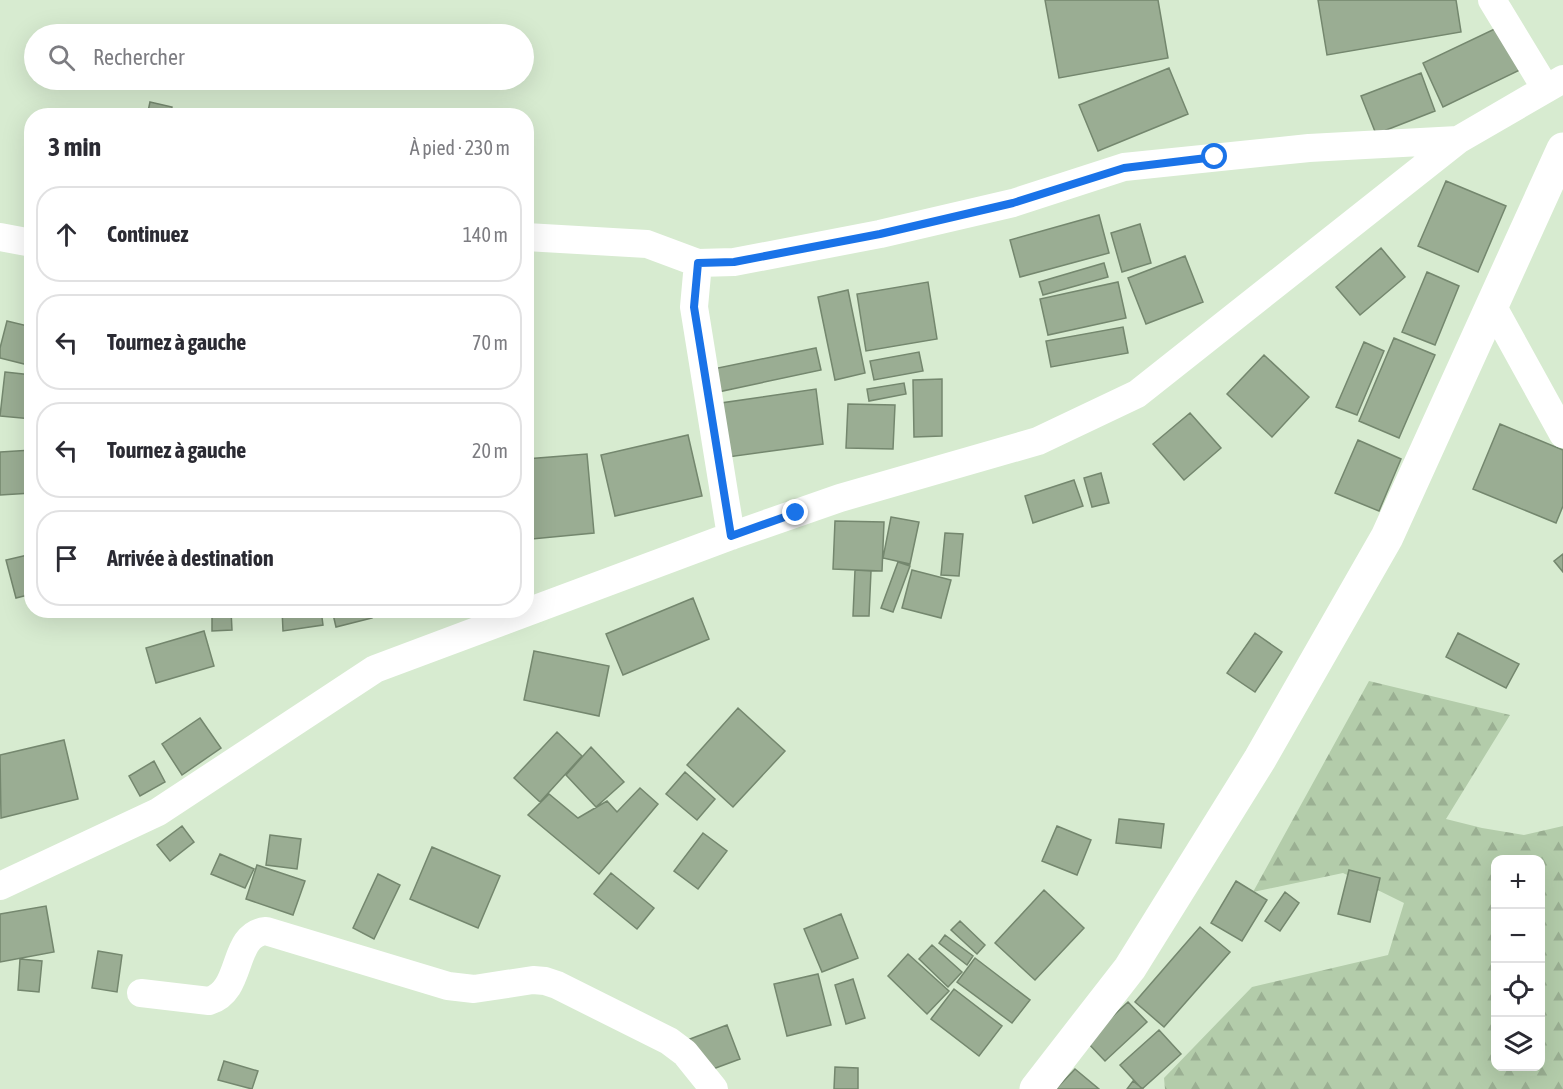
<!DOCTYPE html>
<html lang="fr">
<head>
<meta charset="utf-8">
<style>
  :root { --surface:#fff; --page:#f7f7f7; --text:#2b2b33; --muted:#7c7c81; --line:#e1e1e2 }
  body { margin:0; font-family:"Asap Condensed",sans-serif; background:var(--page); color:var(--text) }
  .controls { position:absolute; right:18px; bottom:18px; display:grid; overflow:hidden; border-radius:12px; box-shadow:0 6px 24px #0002 }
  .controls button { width:54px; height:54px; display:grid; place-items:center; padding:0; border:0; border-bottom:2px solid var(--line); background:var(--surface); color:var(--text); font:30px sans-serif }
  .stop { position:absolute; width:18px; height:18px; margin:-14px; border:4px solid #1a73e8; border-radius:50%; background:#fff }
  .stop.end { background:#1a73e8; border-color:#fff; box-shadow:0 2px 6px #0008 }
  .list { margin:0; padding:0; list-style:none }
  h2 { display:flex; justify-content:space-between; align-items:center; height:78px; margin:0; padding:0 24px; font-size:26px }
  h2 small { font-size:20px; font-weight:400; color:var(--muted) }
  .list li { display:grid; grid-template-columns:39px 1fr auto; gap:18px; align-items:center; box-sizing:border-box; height:96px; margin:0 12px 12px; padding:0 12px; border:2px solid var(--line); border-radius:24px }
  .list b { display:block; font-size:22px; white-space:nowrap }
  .list em { font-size:20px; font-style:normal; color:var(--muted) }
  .icon { flex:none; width:33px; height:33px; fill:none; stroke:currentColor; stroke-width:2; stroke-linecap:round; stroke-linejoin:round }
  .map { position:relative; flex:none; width:1563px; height:1089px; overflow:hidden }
  .search { position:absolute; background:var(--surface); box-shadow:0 6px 24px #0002; left:24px; top:24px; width:510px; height:66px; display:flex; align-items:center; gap:15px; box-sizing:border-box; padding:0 21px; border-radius:33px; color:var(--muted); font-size:22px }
  .panel { position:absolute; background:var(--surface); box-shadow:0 6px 24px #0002; left:24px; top:108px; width:510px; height:510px; border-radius:24px }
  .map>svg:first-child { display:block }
  .forest { fill:url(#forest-firs); fill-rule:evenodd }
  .building { fill:#9aad93; stroke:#74876e; stroke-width:1.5 }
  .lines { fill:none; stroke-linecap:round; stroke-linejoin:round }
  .street { stroke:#fff; stroke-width:28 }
  .secondary { stroke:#fff; stroke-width:33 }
  .route { stroke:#1a73e8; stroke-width:8 }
</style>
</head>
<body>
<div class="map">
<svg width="1563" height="1089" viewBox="0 0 1563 1089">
  <defs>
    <pattern id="forest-firs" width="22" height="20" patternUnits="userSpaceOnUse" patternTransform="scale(1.5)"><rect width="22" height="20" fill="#b3ccaa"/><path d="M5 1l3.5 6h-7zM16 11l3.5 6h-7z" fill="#9aaf92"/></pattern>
  </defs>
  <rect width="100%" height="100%" fill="#d7ebd0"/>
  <path class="forest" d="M1369,681L1510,715L1446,819L1482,828L1524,835L1563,826V1089H1165L1164,1078L1252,987L1388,955L1404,903L1343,873L1253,892ZM1496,860H1540V1066H1496Z"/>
  <path class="building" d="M1045,0H1158L1168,58L1059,78Z
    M1318,0H1456L1461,32L1327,55Z
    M1503,25L1524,68L1443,107L1423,63Z
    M1169,68L1188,114L1098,151L1079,105Z
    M1421,73L1435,111L1376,134L1361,96Z
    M458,80H478L479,86L459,87Z
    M150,102L172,107L170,116H147Z
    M1446,181L1506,206L1478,272L1418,246Z
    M1099,215L1109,253L1020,277L1010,240Z
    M1140,224L1151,263L1122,272L1111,233Z
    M1381,248L1405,277L1360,315L1336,287Z
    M1185,256L1203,302L1146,324L1128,278Z
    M1104,263L1108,277L1043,295L1039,282Z
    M1427,272L1459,286L1435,345L1402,332Z
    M928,282L937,339L866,351L857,294Z
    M1118,282L1126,318L1048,335L1040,299Z
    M848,290L865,373L835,380L818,297Z
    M7,321L32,327V366L0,358V348Z
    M1123,327L1128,353L1051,367L1046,341Z
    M1394,338L1435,355L1399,438L1359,421Z
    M1364,342L1384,351L1357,415L1336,407Z
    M816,348L821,370L718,392L713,369Z
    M919,352L923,371L874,380L870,361Z
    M1264,355L1309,397L1272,437L1227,394Z
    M5,372L32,375V419L0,416Z
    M942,379V436L914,437L913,380Z
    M904,383L906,394L869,401L867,389Z
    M816,389L823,444L728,457L721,403Z
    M848,404L895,405L893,449L846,448Z
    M1190,413L1221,448L1184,480L1153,444Z
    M1500,424L1563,450V506L1556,523L1473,489Z
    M688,435L702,496L615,516L601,455Z
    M1358,440L1401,459L1379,511L1335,493Z
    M32,450V493L0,495V452Z
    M587,454L594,533L532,539L526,459Z
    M1101,473L1109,503L1092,507L1084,478Z
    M1074,480L1083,506L1033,523L1025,496Z
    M891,517L919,522L910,564L883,558Z
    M835,521L884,522L882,571L833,569Z
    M945,533L963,534L959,576L941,575Z
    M32,554V594L16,598L6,560Z
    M1563,554V572L1554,561Z
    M898,562L910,566L893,612L881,608Z
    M855,570L871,571L869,616H853Z
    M912,570L951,580L941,618L902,608Z
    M693,598L709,639L623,675L606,634Z
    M212,610H231L232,630L212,631Z
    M282,610H321L323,625L283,631Z
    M332,610H370L372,618L336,627Z
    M204,631L214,666L156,683L146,648Z
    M1255,633L1282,652L1255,692L1227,673Z
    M1458,633L1519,664L1506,688L1446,657Z
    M534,651L609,666L599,716L524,700Z
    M738,708L785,751L733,807L687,765Z
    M200,718L221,748L182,775L162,744Z
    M557,732L582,756L540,802L514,778Z
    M64,740L78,799L1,818L0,755Z
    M591,747L624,782L596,807L566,775Z
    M154,761L165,782L140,796L129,776Z
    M685,772L715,799L697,820L666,794Z
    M640,788L658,804L599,874L528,815L549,794L578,818L607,801L617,812Z
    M1119,819L1164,824L1161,848L1116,843Z
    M182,826L194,842L170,861L157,845Z
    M1057,826L1091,840L1077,875L1042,861Z
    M703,833L727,851L698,889L674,871Z
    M270,835L301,839L297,869L266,865Z
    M432,847L500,876L478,928L410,899Z
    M220,854L254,869L245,888L211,874Z
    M257,865L305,881L293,915L246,899Z
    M1349,870L1380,878L1370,922L1338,914Z
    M611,873L654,908L637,929L594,894Z
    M378,874L400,885L374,939L353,928Z
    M1236,881L1267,900L1242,941L1211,923Z
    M1044,890L1084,928L1035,980L995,943Z
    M1285,892L1299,903L1280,931L1265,921Z
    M46,906L54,952L0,962V914Z
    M841,914L858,958L822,972L804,929Z
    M960,921L985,945L977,954L951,930Z
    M1200,927L1230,952L1164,1027L1135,1002Z
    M945,935L973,956L967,965L939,943Z
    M932,945L962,972L948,987L919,959Z
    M98,951L122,955L117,992L92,988Z
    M908,954L949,991L927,1014L888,976Z
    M975,958L1030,1000L1012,1023L957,982Z
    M20,959L42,961L39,992L18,990Z
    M818,974L831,1025L787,1036L774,984Z
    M853,979L865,1018L846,1024L835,985Z
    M954,989L1002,1026L979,1056L931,1019Z
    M1128,1002L1147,1022L1105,1061L1086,1041Z
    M727,1025L740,1059L694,1076L682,1042Z
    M1159,1030L1181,1054L1142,1089L1120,1065Z
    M224,1061L258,1071L252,1089L218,1080Z
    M835,1067L858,1068V1089H834Z
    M1075,1069L1099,1089H1056Z
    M1133,1081L1143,1089H1127Z"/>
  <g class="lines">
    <path class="street" d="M1492,0L1546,89
      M0,237L32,243
      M526,237L647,244L698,263
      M1493,307L1563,434
      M731,536L694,307L698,263L734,262L880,234L1013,203L1124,167L1309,148L1458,140
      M0,886L158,812L375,669L731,536L840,498L1038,441L1137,394L1458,140L1563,79
      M141,993L209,1001C244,991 231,934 266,931L448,986L474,989L533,980L545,981L557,985L669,1041L685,1053L714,1089"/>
    <path class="secondary" d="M1036,1089L1130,968L1260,759L1387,537L1563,149"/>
  </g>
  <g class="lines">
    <path class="route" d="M796,513L731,536L694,307L698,263L734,262L880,234L1013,203L1124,168L1215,157"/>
  </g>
</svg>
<div class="controls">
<button>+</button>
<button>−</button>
<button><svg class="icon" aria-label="locate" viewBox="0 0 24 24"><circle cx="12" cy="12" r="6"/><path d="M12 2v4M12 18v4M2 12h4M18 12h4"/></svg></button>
<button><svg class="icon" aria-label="layers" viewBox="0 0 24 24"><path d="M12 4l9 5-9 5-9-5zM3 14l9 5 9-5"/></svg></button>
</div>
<div class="stop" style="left:1215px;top:157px"></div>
<div class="stop end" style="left:796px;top:513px"></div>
<div class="search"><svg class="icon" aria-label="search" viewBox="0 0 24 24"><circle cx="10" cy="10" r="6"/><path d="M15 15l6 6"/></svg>Rechercher</div>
<section class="panel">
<h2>3 min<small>À pied · 230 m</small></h2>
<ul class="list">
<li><svg class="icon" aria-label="ahead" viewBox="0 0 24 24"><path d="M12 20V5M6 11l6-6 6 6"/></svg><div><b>Continuez</b></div><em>140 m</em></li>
<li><svg class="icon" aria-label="left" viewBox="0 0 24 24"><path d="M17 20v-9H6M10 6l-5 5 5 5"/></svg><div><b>Tournez à gauche</b></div><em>70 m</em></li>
<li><svg class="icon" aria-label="left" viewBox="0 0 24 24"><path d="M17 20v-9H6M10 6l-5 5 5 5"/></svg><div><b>Tournez à gauche</b></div><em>20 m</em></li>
<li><svg class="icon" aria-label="arrive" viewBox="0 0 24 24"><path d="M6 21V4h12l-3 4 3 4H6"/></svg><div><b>Arrivée à destination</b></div></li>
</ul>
</section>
</div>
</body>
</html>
